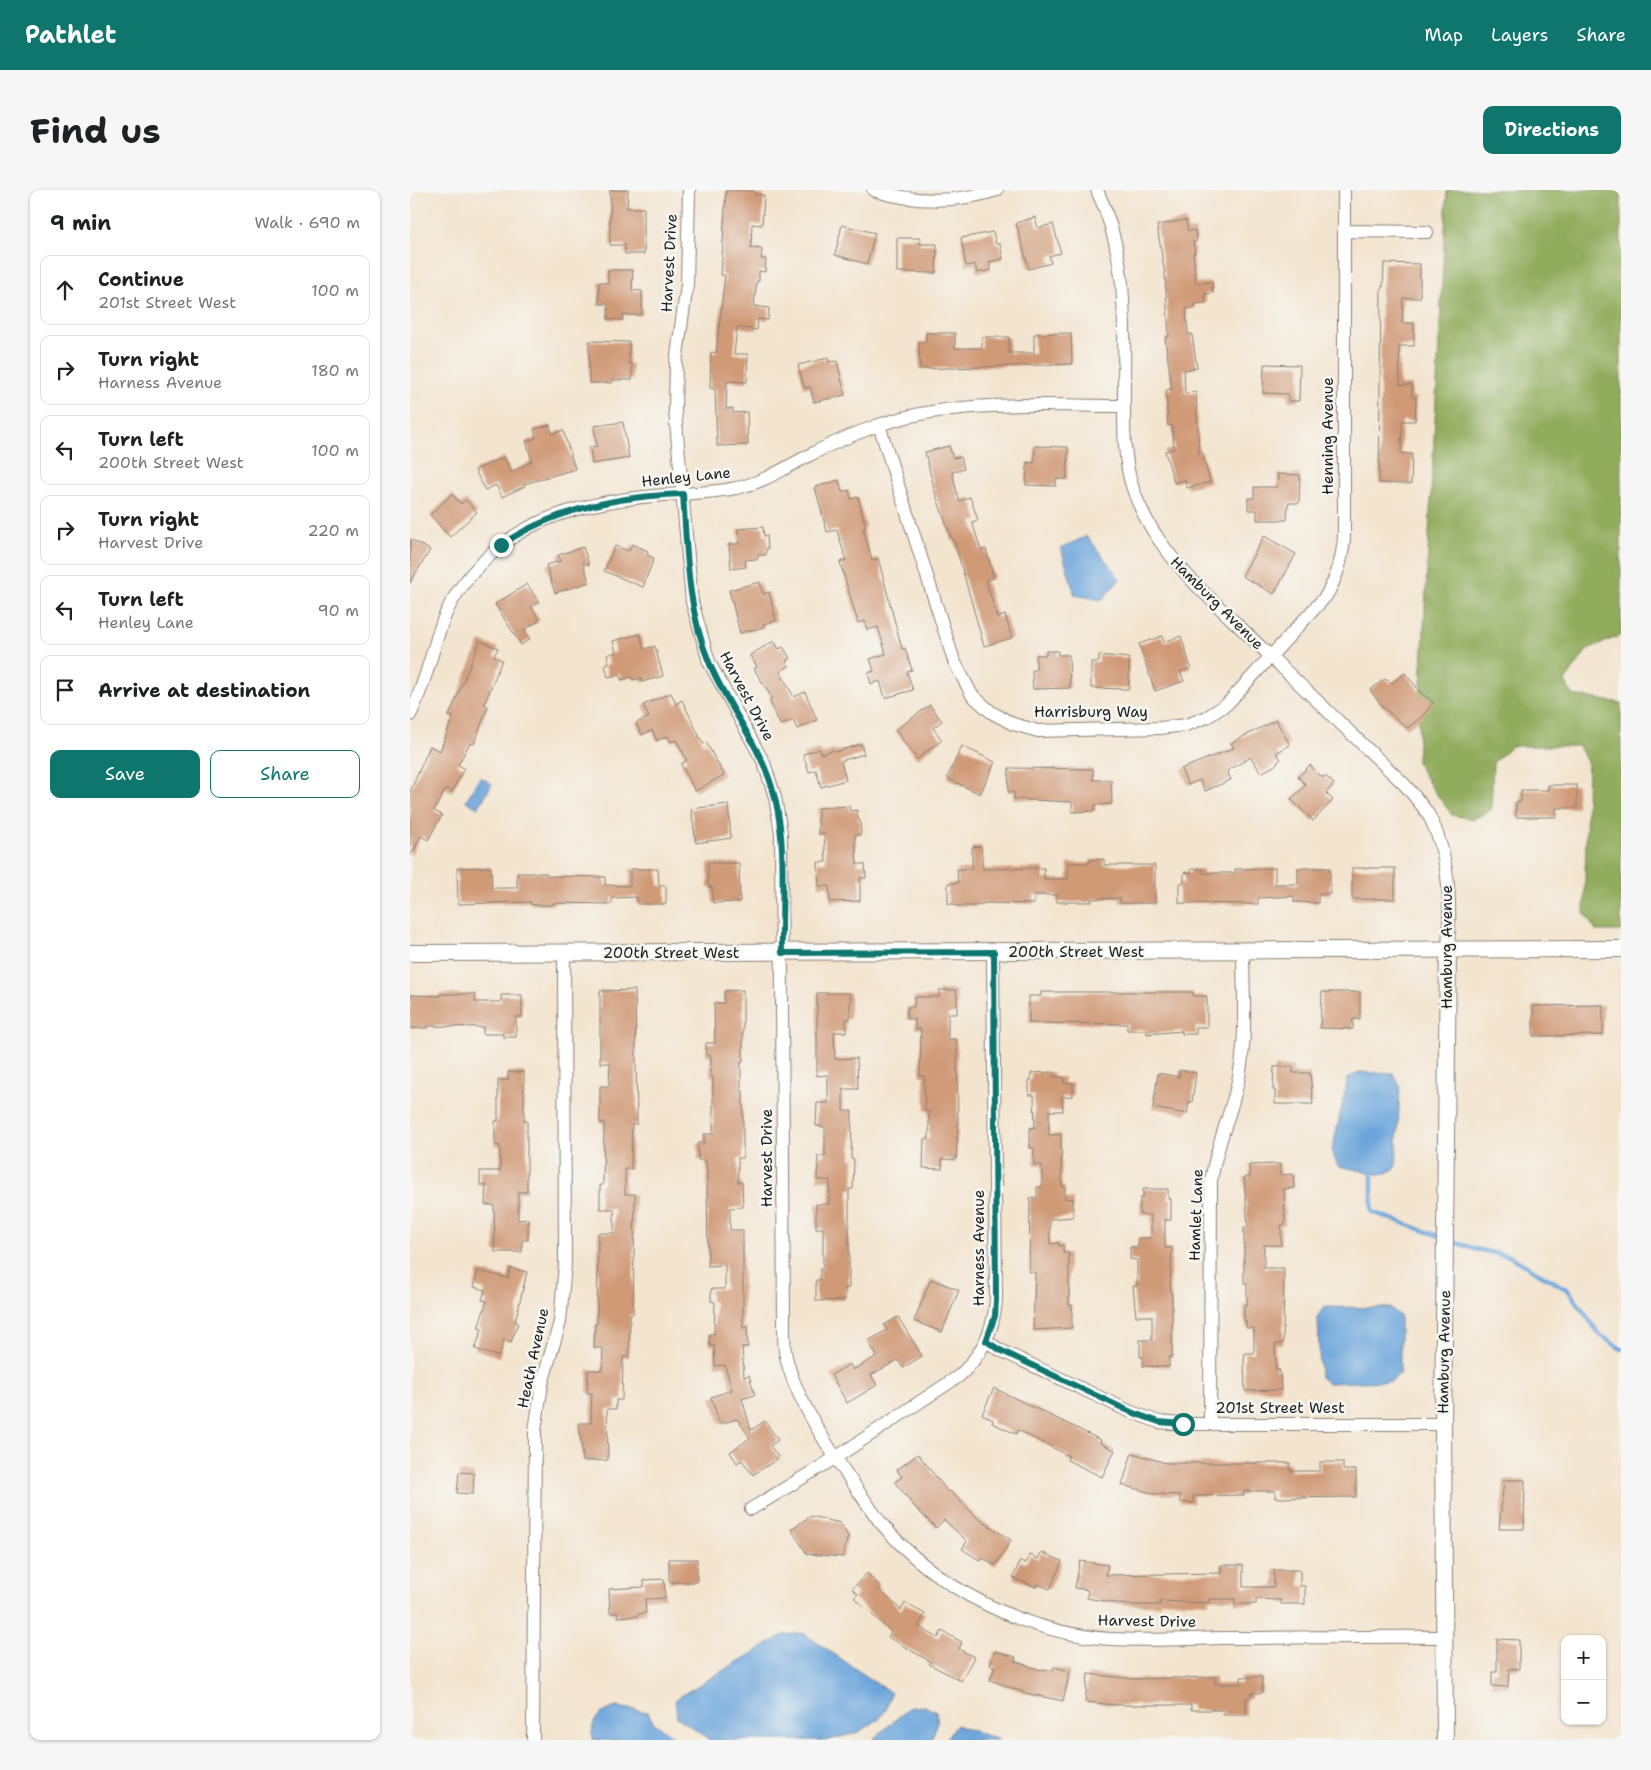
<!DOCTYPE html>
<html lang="en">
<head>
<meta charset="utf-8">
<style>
  :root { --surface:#fff; --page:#f6f6f6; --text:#202124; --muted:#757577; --line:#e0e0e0; --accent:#0f766e }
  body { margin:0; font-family:"Shantell Sans",sans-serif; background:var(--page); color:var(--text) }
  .controls { position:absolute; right:15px; bottom:15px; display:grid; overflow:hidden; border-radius:10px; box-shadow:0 1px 4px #0004 }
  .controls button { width:45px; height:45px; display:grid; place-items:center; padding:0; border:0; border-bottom:1px solid var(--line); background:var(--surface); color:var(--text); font:25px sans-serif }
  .stop { position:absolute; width:15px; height:15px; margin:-11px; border:4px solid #0f766e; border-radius:50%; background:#fff }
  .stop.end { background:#0f766e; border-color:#fff; box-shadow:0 1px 5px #0008 }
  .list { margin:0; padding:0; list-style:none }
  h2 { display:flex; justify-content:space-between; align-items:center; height:65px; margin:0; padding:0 20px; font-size:21px }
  h2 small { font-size:16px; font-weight:400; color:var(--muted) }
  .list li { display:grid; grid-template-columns:32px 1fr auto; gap:15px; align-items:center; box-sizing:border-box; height:70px; margin:0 10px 10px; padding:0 10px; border:1px solid var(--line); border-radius:10px }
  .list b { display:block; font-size:19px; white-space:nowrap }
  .list p { margin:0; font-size:16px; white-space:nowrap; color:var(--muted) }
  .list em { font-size:16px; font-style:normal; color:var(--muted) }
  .actions { display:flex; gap:10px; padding:15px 20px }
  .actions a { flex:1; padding:11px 0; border:1px solid var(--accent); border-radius:10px; text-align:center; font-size:18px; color:var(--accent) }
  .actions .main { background:var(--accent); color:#fff }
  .icon { flex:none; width:28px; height:28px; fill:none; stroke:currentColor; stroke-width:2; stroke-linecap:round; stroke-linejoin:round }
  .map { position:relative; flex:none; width:1211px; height:1550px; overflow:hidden; border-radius:10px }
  header { display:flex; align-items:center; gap:30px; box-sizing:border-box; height:70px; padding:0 25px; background:var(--accent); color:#fff }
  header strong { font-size:24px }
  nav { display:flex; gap:28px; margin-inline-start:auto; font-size:18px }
  .intro { display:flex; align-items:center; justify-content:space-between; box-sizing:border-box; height:120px; padding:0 30px }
  h1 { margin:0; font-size:35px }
  .button { padding:12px 22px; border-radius:10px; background:var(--accent); color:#fff; font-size:18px; font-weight:700 }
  main { display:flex; gap:30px; padding:0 30px }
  aside { flex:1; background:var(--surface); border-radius:10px; box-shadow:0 1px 4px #0004 }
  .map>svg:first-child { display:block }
  .forest { fill:#92ac5d; stroke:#57643c }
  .water { fill:#6da6dc; stroke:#44617c }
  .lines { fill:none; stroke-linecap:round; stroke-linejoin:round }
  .stream { stroke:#6da6dc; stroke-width:4.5 }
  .building { fill:#d09a77 }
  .minor-casing { stroke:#888076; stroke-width:14 }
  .tertiary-casing { stroke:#888076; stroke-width:18 }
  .minor { stroke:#fff; stroke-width:12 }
  .tertiary { stroke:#fff; stroke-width:16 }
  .route { stroke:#0f766e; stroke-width:6 }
  .labels { text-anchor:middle; stroke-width:5; stroke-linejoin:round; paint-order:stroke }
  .street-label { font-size:15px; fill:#1c1c1c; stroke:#f6f6f2 }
</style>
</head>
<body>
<header>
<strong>Pathlet</strong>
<nav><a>Map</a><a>Layers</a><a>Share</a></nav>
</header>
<div class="intro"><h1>Find us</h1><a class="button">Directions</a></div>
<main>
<aside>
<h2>9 min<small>Walk · 690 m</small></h2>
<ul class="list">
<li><svg class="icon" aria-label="ahead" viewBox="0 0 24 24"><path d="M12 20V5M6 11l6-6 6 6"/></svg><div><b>Continue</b><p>201st Street West</p></div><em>100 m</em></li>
<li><svg class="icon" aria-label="right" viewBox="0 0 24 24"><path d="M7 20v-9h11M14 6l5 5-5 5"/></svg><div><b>Turn right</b><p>Harness Avenue</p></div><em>180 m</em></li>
<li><svg class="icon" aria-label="left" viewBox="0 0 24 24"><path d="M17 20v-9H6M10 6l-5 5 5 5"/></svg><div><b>Turn left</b><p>200th Street West</p></div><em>100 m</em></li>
<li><svg class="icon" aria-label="right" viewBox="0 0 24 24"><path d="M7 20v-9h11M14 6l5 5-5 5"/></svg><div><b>Turn right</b><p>Harvest Drive</p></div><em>220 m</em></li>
<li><svg class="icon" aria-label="left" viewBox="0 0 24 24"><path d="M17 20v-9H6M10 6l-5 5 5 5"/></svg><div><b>Turn left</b><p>Henley Lane</p></div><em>90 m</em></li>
<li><svg class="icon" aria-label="arrive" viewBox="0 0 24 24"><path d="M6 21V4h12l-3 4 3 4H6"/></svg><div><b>Arrive at destination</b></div></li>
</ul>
<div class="actions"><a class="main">Save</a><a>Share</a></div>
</aside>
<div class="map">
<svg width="1211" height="1550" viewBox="0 0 1211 1550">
  <rect width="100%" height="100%" fill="#f6f6f2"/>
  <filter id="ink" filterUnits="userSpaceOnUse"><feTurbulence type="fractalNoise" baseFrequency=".02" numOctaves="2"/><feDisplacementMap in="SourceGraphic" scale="10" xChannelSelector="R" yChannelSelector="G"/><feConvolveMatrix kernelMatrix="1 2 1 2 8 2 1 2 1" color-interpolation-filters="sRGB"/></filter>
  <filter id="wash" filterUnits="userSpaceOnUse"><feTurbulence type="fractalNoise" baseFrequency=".0096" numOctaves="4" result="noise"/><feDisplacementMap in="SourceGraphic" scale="20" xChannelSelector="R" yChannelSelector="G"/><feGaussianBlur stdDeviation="1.12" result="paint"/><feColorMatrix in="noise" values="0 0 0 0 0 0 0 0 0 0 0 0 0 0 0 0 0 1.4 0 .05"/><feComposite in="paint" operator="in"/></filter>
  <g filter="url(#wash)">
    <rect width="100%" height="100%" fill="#f3e4cf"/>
    <path class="forest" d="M1037,0H1211V445L1177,460L1155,491L1162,505L1211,513V741H1186L1174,723L1178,574L1169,556H1102L1083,573L1081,620L1063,629L1042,625L1022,598L1007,573Z"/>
    <path class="water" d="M677,346L710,389L692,410L665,405L651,358Z
      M70,587L82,594L68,618L56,611Z
      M949,882L983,884L990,895L986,978L972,985L928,976L922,962L938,888Z
      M914,1117L981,1118L990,1126V1183L982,1191L917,1193L910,1187L908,1126Z
      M393,1443L481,1503L476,1520L469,1529L449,1542L419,1550H300L267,1527L265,1510L272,1505L373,1445Z
      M515,1516L526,1522L528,1532L521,1550H462L500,1517Z
      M206,1517L237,1522L245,1534L261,1545L264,1550H182C182,1528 186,1525 206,1517Z
      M546,1535L589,1550H535Z"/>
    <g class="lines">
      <path class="stream" d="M962,979V1022L1032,1047
        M1039,1050L1065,1059L1099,1066L1158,1100L1190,1145L1211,1159"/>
    </g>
    <g id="blocks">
      <path class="building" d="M200,0H218L217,18H234V64H215V55H200Z
        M316,0H344V5H354L352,35L342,34L341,58L352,59L351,69H356L355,82L349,81V91H347L344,116L359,118L358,130L348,129L347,140L327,137L324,164H338L337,192L317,191L316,219L323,218V223L337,222L338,255L307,256L305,199L300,198L301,162L306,163L315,85H311Z
        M625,27L628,38L643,34L651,63L639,66L641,73L619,79L606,33Z
        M776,30L778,41L785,40L787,51L783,52L785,63H783L786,93L802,92L803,103L795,104L796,113L785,114V118L776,119L778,144H782L787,178L774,180L775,203L786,202L789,263L792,262L800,292L777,298L775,290L764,293L755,261L764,259L762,235L758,236L756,200L762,199L755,148L759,147L755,85L747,35Z
        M432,35L465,43L457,74L425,65Z
        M583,42L586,54H590L593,69L579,72L581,80L567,83L565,74L556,76L551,48Z
        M487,48H510V54H527L526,83L487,82Z
        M974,73L1010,74V108H993L992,133H1004V156H989L990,195H1002V207H1006L1005,231H992L991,263L1002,264L1001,294L969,293L971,97H973Z
        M198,80H223L222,100L232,101V125H213V130L198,129V114H189V92L198,93Z
        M516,143H545V158H572V147H599V163H624V144L661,143L662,174L510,179L509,152H516Z
        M179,151L219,152V174H222V190H202V193H179Z
        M418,168L419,172L427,171L435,205L404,212L400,197L394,198L388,175Z
        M854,174L890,175L889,211H878V204L853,203Z
        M213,232L219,268L182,274L180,257L187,256L184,236Z
        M140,235L142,244L153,240L165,279L114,294L115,296L92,307L86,295L75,300L65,280L94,267L101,282L122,271L116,251L126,248L124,239Z
        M539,256L543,268L551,267L554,279L542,282L549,311L560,307L568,330L562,332L571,360L576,359L584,388L576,390L587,428L595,425L602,448L574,456L544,350L542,351L525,302L515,262Z
        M625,256L658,257L657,289H646V296L616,295L617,272L624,273Z
        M868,284L890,285L889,313H878L877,330H847V320H838V308H844V297H867Z
        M429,290L432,302L439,300L441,309L448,307L456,338L453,339L462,370L468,368L492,459L495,458L502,480L497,482L503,500L475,508L470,491L461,494L458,483L464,481L460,469L476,464L468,437L457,440L455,431L448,433L430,372L436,370L427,340L417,342L405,297Z
        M42,304L51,314L56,310L67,322L40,347L20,325Z
        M353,337L354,346L357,345L358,359H356V365H348V369L335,370L336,377L321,379L319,354H329L328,339Z
        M854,346L886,364L864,404L832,386Z
        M0,349L20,360L0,393Z
        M222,354L238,361L237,365L244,368L233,397L194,381L205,356L219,361Z
        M173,357L179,375L173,373L179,392L145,403L136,375L150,371L148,365Z
        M350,392L353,404L359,402L366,431L353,434L355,437L330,443L319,400Z
        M117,394L129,412L121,417L130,430L114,440L120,449L111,455L85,414Z
        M230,444L234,459L245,456L253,486L232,492L231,488L223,490L222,487L211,490L210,484L198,487L195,475L199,474L197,465L206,462L203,451Z
        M752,446L754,452L771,446L781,478L770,482L774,491L745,501L729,454Z
        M70,451L88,458L84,466L92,470L74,515L78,516L64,554L60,553L48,575L54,578L42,602L36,598L24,621L32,625L18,650L11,646L0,667V602L20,556L30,561L43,527L39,526Z
        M364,451L369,459L373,457L380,468L376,471L379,476L370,482L384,507L395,502L407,530L387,539L383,530L370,535L359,509L362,508L344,479L347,477L340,465Z
        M636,461H648V465H659L660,498L623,499L622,480H626V465H636Z
        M689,465L719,468V499L681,498V472H689Z
        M995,483L1011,503L1023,512L1013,526L997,538L973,517L960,500L975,489L981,493Z
        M261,503L266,514L272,510L293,554L296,552L314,585L285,601L271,574L277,570L266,550L261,552L258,546L247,551L242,540L232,545L226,533L239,527L233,515Z
        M520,515L532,531L523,538L532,550L507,569L485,540Z
        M866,530L880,555L866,563L871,569L864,576L851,583L841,567L817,581L821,590L795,601L790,590L778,595L771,579L824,558L821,553Z
        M451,554L454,564L431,571L436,590L411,597L406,580L399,582L393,564L410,559L411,564L424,560L425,562Z
        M552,556L585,572L570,604L537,588Z
        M900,575L913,588L915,585L924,594L916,603L923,610L903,631L881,609L896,595L888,587Z
        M599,578L683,579V590H701L702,614L685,615V621L662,622V612L604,609V602H598Z
        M1138,595H1167V618H1146V627H1106V612H1111V600H1138Z
        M318,614L321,648L286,653L281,619Z
        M439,616L440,621L447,620L448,630H450L451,644L445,645L447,674H455L456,688H450V711L420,712L419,696H409L408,672H416L414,644H408V618Z
        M571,656L573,679L634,678V689H658V673H680V670L694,669V675H745V713H710V708L681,709L682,712H647V705H624V714L576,713L564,716H545V714H538V693H548L547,679H562V657Z
        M298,673H329L330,712L303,713L302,697H298Z
        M81,677L82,698H107V683H137V686L195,687V695L220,696V679H248L249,696H256V714H227V707L202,708V714L143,713V715H121V712L48,714L47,678Z
        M865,678V694H888V678H920V704H908V713L884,712V706L848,708V714L769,713V693H774V682L781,683V679H793V683H825V679Z
        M942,678H985V709H942Z
        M225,800L227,934H222L221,979H215V1004H225L223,1124H220L219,1167H213L212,1210H206V1219H197L198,1270L173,1271L169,1233H181L182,1203H177L178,1180H192L193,1158H184L185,1134H187L188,1043H204V1019H190V995H193L194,933H190V896H199L200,873H190V801Z
        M333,800V872H331V901H333V968H328V992H332L333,1017L320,1018V1040H333V1138L337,1137L338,1157H332L334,1187L339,1185L345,1205L332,1209L341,1240L355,1231L368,1250L360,1256L369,1268L343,1285L332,1270L327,1273L320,1262L340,1248L327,1229L310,1234L301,1207L322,1200L315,1175L305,1176L304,1155L300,1156L299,1144H304L305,1112L301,1111V1099H315V1075L298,1076L297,983L296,970H288V953H294V944H303V887H300L301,866L296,865V853H305L304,813H314V801Z
        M529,800H546L547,808V824H538V849H546L547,857L548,935L546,970L532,969V979L513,978L514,949H519V921H515L514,886H510L511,839H505V829H497V817H504V807H529Z
        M631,802H783V806H797V837H786V844H772V841L737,844V840H717V834L619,833V806H631Z
        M912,802H950V829H943V839L910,838Z
        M407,803H440V829H436V842H424L425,869L447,868L448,899H433V921H442L441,969H444L443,999H439V1098H435V1110L406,1111V1090H410V1079H413V1038H406V1014H419L420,990H407L408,966H415V937L406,936L407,913H418V885L407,886Z
        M30,804H65V812H91V805H112V827H106V847H93V844H73V837L18,836V838H0V805L30,806Z
        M1193,815V845L1123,846V816Z
        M883,876V883H900L903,914H865V900H863L864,877Z
        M770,880L786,883L782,912H779L777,924L743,918L748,883L769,887Z
        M98,882H114V931H117V1002H108V1030L118,1029V1050H112V1062H85L84,1015H75L76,995H70V981H90V956L85,955V931H88V890H98Z
        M643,882L644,887H654V893H663V906L652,907L653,921H639V945L651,944L652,997H655V1009L663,1008V1027L640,1029V1054L649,1053V1056L653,1055V1063H659V1115H662V1138L623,1140L625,1082H619L620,1008H627V997H632V975H624V958H620V938L625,937L624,905H619V890H621V883Z
        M870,974V985L883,984L884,998L874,999L875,1035H871V1055H854V1078H874L873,1154H865L866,1180H870L871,1200L835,1201L834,1171L835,1163H844V1138H836V1131H834V1115H837V1093H834V1037H838L834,987H840L839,975Z
        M733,999H758V1009H761V1030H755V1058H762L760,1096L762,1109V1167H759V1177L733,1176V1167H730V1150H742V1126H726L723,1096H727V1070L720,1069V1057H728V1048H741V1025H730V1008H733Z
        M100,1078L117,1082L105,1132L108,1133L101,1152L94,1150L89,1167L65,1159L72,1139L68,1138L77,1111L72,1110L75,1100L64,1097L68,1081L98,1088Z
        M521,1089L549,1100L532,1142L504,1131Z
        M488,1127L512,1166L493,1178L488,1170L461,1185L467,1195L437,1213L421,1185L440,1174L443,1180L467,1166L458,1151L477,1140L474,1135Z
        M584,1198L691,1250L690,1253L705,1260L692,1287L657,1270L659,1266L608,1240L606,1244L582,1233L583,1230L572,1224Z
        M722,1263L756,1273H880V1281H910V1272H933V1280H946V1307L865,1308V1301H834V1305L783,1306V1313L770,1312V1305L745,1304L712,1295Z
        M508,1264L538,1302L540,1301L569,1329L601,1350L585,1376L573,1368L571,1371L552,1359L557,1351L534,1330L526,1338L503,1315L485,1292L492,1287L487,1280Z
        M49,1282L64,1283L63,1304L47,1303Z
        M1094,1290H1115L1114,1339H1089Z
        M401,1326L430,1333L438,1346L433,1367L397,1364L381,1339Z
        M631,1362L652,1371L640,1399L627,1394L626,1397L603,1388L610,1371L616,1373L620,1365L628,1369Z
        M259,1369H287V1392H259Z
        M670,1371L698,1375L696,1385L811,1383V1375H833V1397H864V1380H890V1396H895V1414H871V1410L846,1409V1414H825V1409H799V1413L750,1411V1415H716L677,1408L678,1400L665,1398Z
        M457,1383L470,1396L468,1398L491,1420L495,1413L515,1424L508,1436L528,1448L532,1441L552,1452L549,1459L564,1467L551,1491L519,1474L521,1472L478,1447L481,1442L444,1408L448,1404L442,1399Z
        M254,1389L255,1408L235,1409L236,1423L228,1424V1426L208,1427V1423H200L199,1399L234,1397V1390Z
        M1087,1449L1109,1450V1479H1099L1098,1497L1082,1496V1482H1087Z
        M585,1461L606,1467L605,1471L630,1480L631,1479L643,1481L644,1477L660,1481L653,1511L615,1503L580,1490L585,1477L580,1475Z
        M678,1484L724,1489L805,1487V1494H831V1487H852V1503H841V1508H836V1525H813V1520H781V1515H706L675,1512Z"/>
    </g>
  </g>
  <g filter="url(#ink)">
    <use href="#blocks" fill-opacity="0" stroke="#888076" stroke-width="1"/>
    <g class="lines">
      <g class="minor-casing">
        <path id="minor" d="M279,0L277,95L266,172L265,221L282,412L299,472L354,573L365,607L371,643L374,1136C374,1144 374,1153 375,1161C381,1200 417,1256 440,1289C450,1303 460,1319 471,1333C526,1399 615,1443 701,1449C738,1451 775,1449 812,1448C887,1448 961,1446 1035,1447
          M463,0C504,13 546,13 587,0
          M687,0C719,69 714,131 714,205C714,235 713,270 723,299C736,337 760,367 787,396L994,594C1002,603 1011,613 1018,624C1040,664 1041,714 1038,759
          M934,41L1017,42
          M469,235L544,471L562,505L581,522L603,534L628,541L750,538L776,535L797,527L817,514L916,406C927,388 932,370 934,349V0
          M0,525C15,495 21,464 32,433C43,403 66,376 91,356C134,320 200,309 255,305C279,303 303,303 326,298C352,293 373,279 396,267C418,255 441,245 466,236C545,208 631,216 714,216
          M576,1151L590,1160L721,1222L749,1232L773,1234H1033
          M800,1234L801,992C806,953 824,919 830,881C837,842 833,801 833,761
          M341,1319L425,1268L549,1186C571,1166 584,1140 586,1110L583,763
          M123,1550L125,1241L132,1194L150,1132L155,1074L154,762"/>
      </g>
      <g class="tertiary-casing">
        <path id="tertiary" d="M0,763L1211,759
          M1035,1550L1033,1234L1038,759"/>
      </g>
      <use href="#minor" class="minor"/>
      <use href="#tertiary" class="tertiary"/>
    </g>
  </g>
  <g class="lines" filter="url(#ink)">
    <path class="route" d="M91,355C144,319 210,306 273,304C277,360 277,419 299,472C318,519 353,557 365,608C377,657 371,712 372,763L584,762L586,1110L585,1126L576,1151L590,1160L721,1222L749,1232L773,1234"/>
  </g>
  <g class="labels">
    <g class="street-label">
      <text transform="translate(259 73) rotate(-87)" y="5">Harvest Drive</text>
      <text transform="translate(918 246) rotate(-90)" y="5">Henning Avenue</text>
      <text transform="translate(276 287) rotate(-6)" y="5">Henley Lane</text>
      <text transform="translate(807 413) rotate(45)" y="5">Hamburg Avenue</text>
      <text transform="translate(337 506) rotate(62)" y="5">Harvest Drive</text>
      <text x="681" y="527">Harrisburg Way</text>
      <text transform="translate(1037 757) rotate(-90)" y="5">Hamburg Avenue</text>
      <text x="666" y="767">200th Street West</text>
      <text x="261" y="768">200th Street West</text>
      <text transform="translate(357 968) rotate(-90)" y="5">Harvest Drive</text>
      <text transform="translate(786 1025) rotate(-88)" y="5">Hamlet Lane</text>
      <text transform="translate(569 1058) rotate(-90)" y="5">Harness Avenue</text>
      <text transform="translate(1034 1162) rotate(-89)" y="5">Hamburg Avenue</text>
      <text transform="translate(123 1168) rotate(-78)" y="5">Heath Avenue</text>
      <text x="870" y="1223">201st Street West</text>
      <text transform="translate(737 1431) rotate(1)" y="5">Harvest Drive</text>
    </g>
  </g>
</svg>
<div class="controls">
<button>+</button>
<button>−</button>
</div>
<div class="stop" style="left:773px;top:1234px"></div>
<div class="stop end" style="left:91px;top:355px"></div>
</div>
</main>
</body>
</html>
